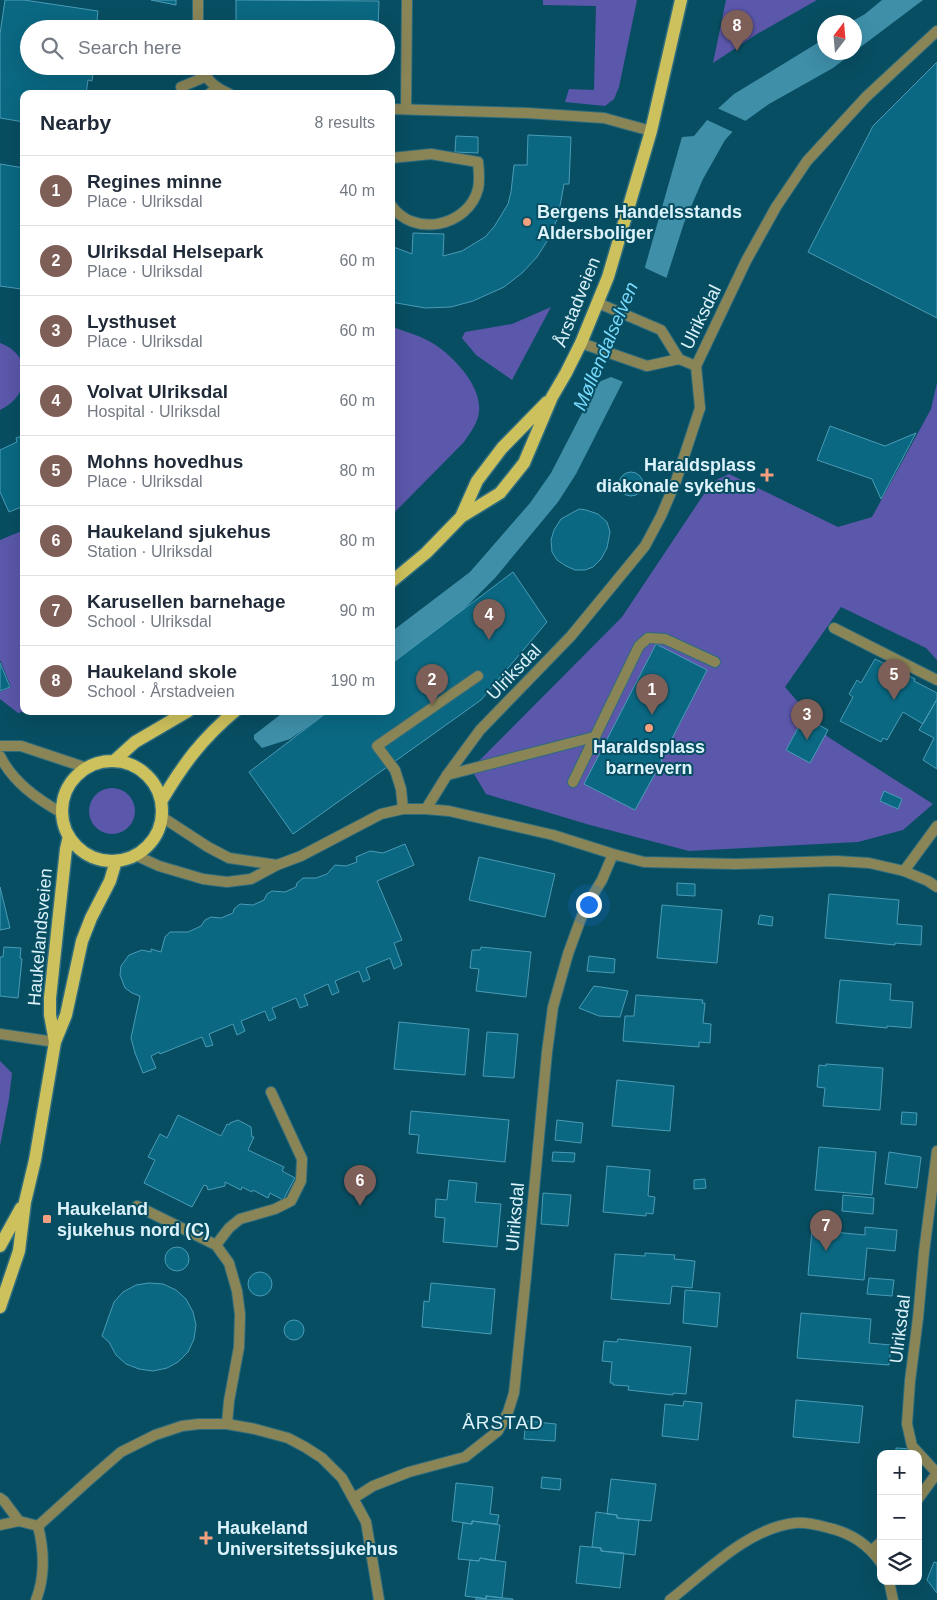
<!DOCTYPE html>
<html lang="en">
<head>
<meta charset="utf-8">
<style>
  :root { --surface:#fff; --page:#f6f6f7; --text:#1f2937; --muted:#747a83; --line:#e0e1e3; --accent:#7e5f57 }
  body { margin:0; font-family:Helvetica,sans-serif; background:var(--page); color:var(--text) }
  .controls { position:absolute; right:15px; bottom:15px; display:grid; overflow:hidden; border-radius:10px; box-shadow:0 5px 20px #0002 }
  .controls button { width:45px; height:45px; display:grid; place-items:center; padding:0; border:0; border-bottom:1px solid var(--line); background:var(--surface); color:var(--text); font:25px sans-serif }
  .compass { position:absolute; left:817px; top:15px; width:45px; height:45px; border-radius:50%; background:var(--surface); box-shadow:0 5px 20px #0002; rotate:16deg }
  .you { position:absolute; left:588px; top:904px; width:18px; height:18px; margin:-12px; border:4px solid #fff; border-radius:50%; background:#1a73e8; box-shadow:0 0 0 8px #1a73e833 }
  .badge { display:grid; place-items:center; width:32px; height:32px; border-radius:50%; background:var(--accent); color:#fff; font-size:16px; font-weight:700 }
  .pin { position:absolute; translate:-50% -41px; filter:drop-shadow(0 1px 2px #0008) }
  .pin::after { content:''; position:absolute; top:26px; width:18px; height:15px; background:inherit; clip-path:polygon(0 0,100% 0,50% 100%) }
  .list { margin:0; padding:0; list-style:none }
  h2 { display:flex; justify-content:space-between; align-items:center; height:65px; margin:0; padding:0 20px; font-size:21px }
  h2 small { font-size:16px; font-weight:400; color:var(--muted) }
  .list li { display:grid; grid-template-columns:32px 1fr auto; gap:15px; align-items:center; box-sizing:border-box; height:70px; padding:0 20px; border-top:1px solid var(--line) }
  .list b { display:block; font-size:19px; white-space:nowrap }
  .list p { margin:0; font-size:16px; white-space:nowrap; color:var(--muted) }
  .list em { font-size:16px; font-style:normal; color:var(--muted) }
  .icon { flex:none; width:28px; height:28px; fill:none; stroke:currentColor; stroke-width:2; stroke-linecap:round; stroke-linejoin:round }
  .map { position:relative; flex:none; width:937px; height:1600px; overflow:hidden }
  .search { position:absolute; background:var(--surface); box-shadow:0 5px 20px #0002; left:20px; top:20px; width:375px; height:55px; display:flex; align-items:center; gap:12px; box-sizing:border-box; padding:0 18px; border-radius:28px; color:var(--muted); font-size:19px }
  .panel { position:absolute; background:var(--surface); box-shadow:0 5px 20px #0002; left:20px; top:90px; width:375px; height:625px; border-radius:10px }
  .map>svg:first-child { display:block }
  .green { fill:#5b57aa }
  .water { fill:#3f8fa9 }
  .pier { fill:#084e62 }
  .building { fill:#0a6882; stroke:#4a9bb6 }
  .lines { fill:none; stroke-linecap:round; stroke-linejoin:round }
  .service-casing { stroke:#2e6c7e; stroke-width:12 }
  .minor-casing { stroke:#2e6c7e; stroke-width:12 }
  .tertiary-casing { stroke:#2e6c7e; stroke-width:12 }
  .primary-casing { stroke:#2e6c7e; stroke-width:15 }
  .service { stroke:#8a8557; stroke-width:10 }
  .minor { stroke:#8a8557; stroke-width:10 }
  .tertiary { stroke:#8a8557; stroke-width:10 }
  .primary { stroke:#ccc15c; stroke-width:12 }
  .poi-dot { fill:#f2a07f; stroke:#084e62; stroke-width:2 }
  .labels { text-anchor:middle; stroke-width:4; stroke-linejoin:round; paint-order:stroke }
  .poi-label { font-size:18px; font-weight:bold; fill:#dcf3fb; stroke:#084e62; text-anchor:start }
  .street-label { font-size:18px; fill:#dcf3fb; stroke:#084e62 }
  .water-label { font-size:19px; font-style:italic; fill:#77dafd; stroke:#084e62 }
  .neighbourhood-label { font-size:19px; letter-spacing:1px; fill:#dcf3fb; stroke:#084e62 }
</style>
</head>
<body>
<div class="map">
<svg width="937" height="1600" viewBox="0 0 937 1600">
  <rect width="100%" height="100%" fill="#084e62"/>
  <path class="green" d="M543,0H637L619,87L614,99L605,106L565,102L569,89L594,90L596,6L543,5Z
    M726,0H817L757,34L713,63Z
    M551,307L512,380L476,355L462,338L465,332L512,324Z
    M391,326C405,332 422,336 434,344C454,357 482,386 479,412C478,423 470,433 464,442L391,516Z
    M0,343C34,355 32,395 0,410Z
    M937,383V660L926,648L841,607L785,687L828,737L933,804L903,830L858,842L689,851L590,825L486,794L471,769L622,617L712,482L729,474L838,527L872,517L931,409Z
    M24,530V711H26L18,713L0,699V692L11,687L0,660V540Z
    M89 811a23 23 0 1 1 46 0a23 23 0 1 1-46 0Z
    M0,1061L12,1073L9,1099L0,1146Z"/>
  <path class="water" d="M882,0H923L854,52V22H851L865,14Z
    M824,39V52H854L833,68L769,104L737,127L725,140L703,179L684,223L661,295L641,346L576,474L558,502L495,578L443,630L391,668V632L470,572L530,503L551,473L595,388L641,281L682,137L694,136L712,114L734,94Z
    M285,711H331L290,739L262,748L254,739V735Z"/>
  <path class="pier" d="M716,107L717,108L748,122L735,133L705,119Z
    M643,267L669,279L644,348L626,383L611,377L601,381L592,389L639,280Z"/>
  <path class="building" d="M5,0H24L98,11L96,29H29V66H94L92,81L88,80L86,94H24V122L0,118V34Z
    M151,0H176V5Z
    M236,0L379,1L378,29H236Z
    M937,62V318L808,252L873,126Z
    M528,135L571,137L569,184H564L558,217L549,238L537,257L522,273L504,287L473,301L451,307L425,308L391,302V246L412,254L413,233L444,234L443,256L462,251L485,237L494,227L508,204L511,192L514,165H527Z
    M456,136L478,137V153L455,152Z
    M0,164L24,168V270L21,289L0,286Z
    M830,426L885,446L916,433L881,499L872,479L817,460Z
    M24,435V506L9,512L0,492V450L17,442L16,438Z
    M619 484a12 12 0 1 1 24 0a12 12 0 1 1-24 0Z
    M579,509L586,510L598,514L607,522L610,532L607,548L601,559L593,567L585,570H575L566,566L557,560L552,552L551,540L554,530L561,519Z
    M513,572L547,622L481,700L293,834L249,772L329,711H391V664Z
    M656,644L707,670L661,760L662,761L635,810L584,784Z
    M875,659L915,679L914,681L937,693V699L923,724L903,712L887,740L883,738L881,742L840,721L853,697L849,694L857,680L861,683Z
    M0,663L10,687L0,691Z
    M936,701H937V769L923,760L934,738L919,730Z
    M804,717L828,730L810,763L786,750Z
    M884,791L902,799L898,809L880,801Z
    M405,844L414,865L377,881L402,940L394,943L402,965L394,969L390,958L366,968L370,979L363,982L359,971L335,981L339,992L332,995L328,984L304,995L308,1005L300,1008L296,998L272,1008L276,1018L269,1021L265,1011L241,1021L245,1031L237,1035L233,1024L209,1034L213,1045L206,1047L202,1037L160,1054L159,1052L151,1056L156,1068L143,1073L135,1053L131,1038L140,996L132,993L125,988L120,975L121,966L129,955L142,950L151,952V949L161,952L165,937L170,932H188L201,926L205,920L211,917L221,918L233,913L234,909L240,904L253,905L264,900L267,894L272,891L285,892L296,887L297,883L303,878H316L327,874L335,865L346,866L357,862L356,857L370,851L383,853Z
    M479,857L555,874L545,917L469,900Z
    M677,883L695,884V896L677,895Z
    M0,887L10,928L0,930Z
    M829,894L899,900L897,924L922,926L921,945L895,943V945L825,938Z
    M662,905L722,910L717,963L657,958Z
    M760,915L773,917L772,926L758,924Z
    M4,947L21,948L20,958L22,959L18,998L0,996V957H3Z
    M481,947L531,952L526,997L476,991L479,969L470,968L472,950H480Z
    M589,956L615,959L614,973L587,971Z
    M840,980L891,984L890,1000L913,1002L911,1028L887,1026V1028L836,1023Z
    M594,986L628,991L620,1017L599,1016L579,1008Z
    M636,995L703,1000L702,1003H705L703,1023L711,1024L710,1043L699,1042V1047L623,1041L625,1016H634Z
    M399,1022L469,1029L465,1075L394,1069Z
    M487,1032L518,1034L514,1078L483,1076Z
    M826,1064L883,1068L880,1110L823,1106L825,1088L817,1087L819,1065L826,1066Z
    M617,1080L674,1086L670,1131L612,1126Z
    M411,1111L509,1120L505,1162L417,1153L419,1135L409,1134Z
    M902,1112L917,1113L916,1125L901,1124Z
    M178,1115L221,1136L227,1124L229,1125L230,1123L238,1120L251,1127L252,1137H254L248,1150L284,1167L282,1171L295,1178L283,1200L270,1193L268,1198L253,1190L252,1192L242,1187L241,1190L225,1182V1186L208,1190L207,1186L204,1185L192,1207L144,1183L155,1160L148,1157L160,1134L167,1138Z
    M557,1120L583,1123L581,1143L555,1140Z
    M819,1147L876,1152L872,1195L815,1190Z
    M553,1152L575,1153L574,1162L552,1161Z
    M889,1152L921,1157L917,1188L885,1184Z
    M607,1166L650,1170L648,1196L655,1197L653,1214L646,1213V1216L603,1212Z
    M705,1179L706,1188L694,1189V1180Z
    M449,1180L477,1183L475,1202L501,1204L497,1247L443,1242L445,1218L435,1217L436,1199L447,1200Z
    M543,1193L571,1195L568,1226L541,1224Z
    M843,1195L874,1198L873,1214L842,1211Z
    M865,1227L897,1230L895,1251L867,1248L864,1280L808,1275L812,1230L865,1235Z
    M165 1259a12 12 0 1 1 24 0a12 12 0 1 1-24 0Z
    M645,1253L675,1255L674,1259L695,1261L692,1288L672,1286L670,1304L611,1299L615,1254L645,1256Z
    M248 1284a12 12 0 1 1 24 0a12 12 0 1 1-24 0Z
    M869,1278L894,1280L892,1296L867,1294Z
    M149,1283L163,1284L176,1290L186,1299L193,1312L196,1325L194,1339L188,1352L178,1362L167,1368L153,1371L139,1369L126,1364L116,1355L109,1342L102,1336L114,1302L123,1292L136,1285Z
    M431,1283L495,1289L491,1334L422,1327L424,1301L429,1302Z
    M685,1290L720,1293L717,1327L683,1323Z
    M801,1313L871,1319L869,1343L891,1345L889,1365L797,1358Z
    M284 1330a10 10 0 1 1 20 0a10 10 0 1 1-20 0Z
    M618,1339L691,1347L686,1394L673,1393V1395L628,1390L629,1386L613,1385V1383H610L612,1362L602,1361L604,1341L617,1342Z
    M796,1400L863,1406L859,1443L793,1437Z
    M684,1401L702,1403L698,1440L662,1436L665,1404L683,1406Z
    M526,1421L556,1424L555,1441L524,1439Z
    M896,1448L913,1449L912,1454H896Z
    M542,1477L561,1479L560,1490L541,1488Z
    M611,1479L656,1484L651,1521L617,1518V1515L607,1514Z
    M456,1483L493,1487L490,1514L499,1515L497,1524L472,1521V1524L452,1521Z
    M596,1512L617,1515V1518L639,1520L635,1555L601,1551V1548L592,1547Z
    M472,1521L500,1525L495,1561L480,1558L479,1561L458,1559L463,1523L472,1524Z
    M580,1546L601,1548V1551L624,1553L620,1588L576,1583Z
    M480,1558L506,1562L502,1598L486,1596V1599L465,1596L470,1560L479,1561Z
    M934,1562L937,1563V1593L927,1580Z
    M486,1596L513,1599V1600H476V1597L486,1599Z"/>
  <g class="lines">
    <g class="service-casing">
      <path id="service" d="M181,87L205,77
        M209,94L217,88
        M406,109L407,0
        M391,158L431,154L478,162C479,171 480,180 478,189C468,227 413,238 391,205
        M598,303L661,330L679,359
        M581,343L647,366L679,359L696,366
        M700,408L696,366L746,261L776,207L807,161L866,97L937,31
        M834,628L937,680
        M447,775L594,737
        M573,782L639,646L648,638L665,639L715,662
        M403,809L401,789L395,770L377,746L478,676
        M904,871L937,826
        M137,1206L216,1245L229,1263L237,1291L240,1314L239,1347L229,1401L227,1424
        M216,1245L229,1228L240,1219L275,1209L291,1201L301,1181L302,1159L271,1092"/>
    </g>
    <g class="minor-casing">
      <path id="minor" d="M198,0V29
        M202,66C206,81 216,88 230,94
        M391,109L527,113L604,118L651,131
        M0,746H21L87,768
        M0,756C13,782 37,799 62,813
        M426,809L447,775L480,730L571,636L645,546L661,516L676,481L700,408
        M162,817L208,847L229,858L277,865
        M135,855L159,866L203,879L227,882L251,879L277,865L301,856L381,814L403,809H426L449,811L553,835L613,854L644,862L735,864L836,861L869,863L904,871L928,881L937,887
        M937,1151L924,1252L918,1318L910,1381L907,1424L912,1446L937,1473
        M354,1498L373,1486L409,1472L465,1457L498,1431L508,1412L514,1393L526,1276L547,1052L553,1007L568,954L580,921L586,906L602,880L613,854
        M918,1499L937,1473
        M38,1526L90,1479L121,1452L155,1435L182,1426L199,1424H227L255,1429L288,1438L305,1447L322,1458L342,1478L366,1522L379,1600
        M872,1550L881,1542
        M889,1581L893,1600
        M670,1600C706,1572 748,1528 795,1523C806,1522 818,1525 829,1528C851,1533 868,1544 881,1563"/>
    </g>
    <g class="tertiary-casing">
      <path id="tertiary" d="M0,1034L55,1042
        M0,1498L4,1501L19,1521L38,1526C44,1550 45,1577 36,1600
        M0,1525L19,1521"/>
    </g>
    <g class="primary-casing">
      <path id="primary" d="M461,517L477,481L502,448L547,402
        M391,582L426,553L461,517L500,493L524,463L552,397L566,373L581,343L608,277L651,131L681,0
        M114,761L135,742L188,711
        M62 811a50 50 0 1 1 100 0a50 50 0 1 1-100 0Z
        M162,800C184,763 202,739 235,711
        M55,1042L50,1015V998L66,849L69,836
        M0,1246L21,1208
        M0,1307L19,1251L25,1202L35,1160L55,1042L66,1015L82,941L91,918L110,881L116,861"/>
    </g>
    <use href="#service" class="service"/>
    <use href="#minor" class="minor"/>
    <use href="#tertiary" class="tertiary"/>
    <use href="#primary" class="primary"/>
  </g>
  <g class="poi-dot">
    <circle cx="527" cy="222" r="5"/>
    <path d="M764.5 467.5h5v5h5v5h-5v5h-5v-5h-5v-5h5z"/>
    <circle cx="649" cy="728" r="5"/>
    <rect x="42" y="1214" width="10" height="10" rx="2.5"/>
    <path d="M203.5 1530.5h5v5h5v5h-5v5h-5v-5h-5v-5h5z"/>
  </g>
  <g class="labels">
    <g class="poi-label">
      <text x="537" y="218">Bergens Handelsstands<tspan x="537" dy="21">Aldersboliger</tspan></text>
      <text x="756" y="471" text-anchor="end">Haraldsplass<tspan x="756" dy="21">diakonale sykehus</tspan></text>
      <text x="649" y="753" text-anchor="middle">Haraldsplass<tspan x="649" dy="21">barnevern</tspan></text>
      <text x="57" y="1215">Haukeland<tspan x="57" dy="21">sjukehus nord (C)</tspan></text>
      <text x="217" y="1534">Haukeland<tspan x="217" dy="21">Universitetssjukehus</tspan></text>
    </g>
    <g class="street-label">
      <text transform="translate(577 302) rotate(-68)" y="6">Årstadveien</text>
      <text transform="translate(701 317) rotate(-64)" y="6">Ulriksdal</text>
      <text transform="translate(514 672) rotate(-46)" y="6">Ulriksdal</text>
      <text transform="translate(40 937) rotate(-85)" y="6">Haukelandsveien</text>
      <text transform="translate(515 1217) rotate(-85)" y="6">Ulriksdal</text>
      <text transform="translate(900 1329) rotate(-83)" y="6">Ulriksdal</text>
    </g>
    <g class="water-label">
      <text transform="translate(605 346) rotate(-67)" y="7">Møllendalselven</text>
    </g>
    <g class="neighbourhood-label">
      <text x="503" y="1429">ÅRSTAD</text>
    </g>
  </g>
</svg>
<div class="controls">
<button>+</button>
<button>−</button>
<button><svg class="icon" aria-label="layers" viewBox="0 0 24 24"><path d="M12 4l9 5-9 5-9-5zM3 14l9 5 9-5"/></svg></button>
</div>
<svg class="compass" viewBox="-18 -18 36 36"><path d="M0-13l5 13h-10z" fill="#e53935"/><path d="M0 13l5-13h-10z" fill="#747a83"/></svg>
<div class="you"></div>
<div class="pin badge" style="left:652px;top:715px">1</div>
<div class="pin badge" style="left:432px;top:705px">2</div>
<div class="pin badge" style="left:807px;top:740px">3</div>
<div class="pin badge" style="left:489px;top:640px">4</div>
<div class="pin badge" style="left:894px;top:700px">5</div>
<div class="pin badge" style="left:360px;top:1206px">6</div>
<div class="pin badge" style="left:826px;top:1251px">7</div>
<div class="pin badge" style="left:737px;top:51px">8</div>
<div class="search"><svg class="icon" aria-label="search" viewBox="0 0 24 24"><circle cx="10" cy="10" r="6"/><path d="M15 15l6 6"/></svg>Search here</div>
<section class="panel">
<h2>Nearby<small>8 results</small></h2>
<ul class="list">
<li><span class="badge">1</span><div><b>Regines minne</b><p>Place · Ulriksdal</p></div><em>40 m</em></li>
<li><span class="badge">2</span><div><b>Ulriksdal Helsepark</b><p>Place · Ulriksdal</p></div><em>60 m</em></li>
<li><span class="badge">3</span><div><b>Lysthuset</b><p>Place · Ulriksdal</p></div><em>60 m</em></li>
<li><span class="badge">4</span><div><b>Volvat Ulriksdal</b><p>Hospital · Ulriksdal</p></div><em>60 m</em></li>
<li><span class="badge">5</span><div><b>Mohns hovedhus</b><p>Place · Ulriksdal</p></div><em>80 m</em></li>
<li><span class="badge">6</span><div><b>Haukeland sjukehus</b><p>Station · Ulriksdal</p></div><em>80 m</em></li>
<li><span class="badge">7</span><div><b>Karusellen barnehage</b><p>School · Ulriksdal</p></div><em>90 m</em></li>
<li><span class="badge">8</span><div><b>Haukeland skole</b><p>School · Årstadveien</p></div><em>190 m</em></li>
</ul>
</section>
</div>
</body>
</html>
